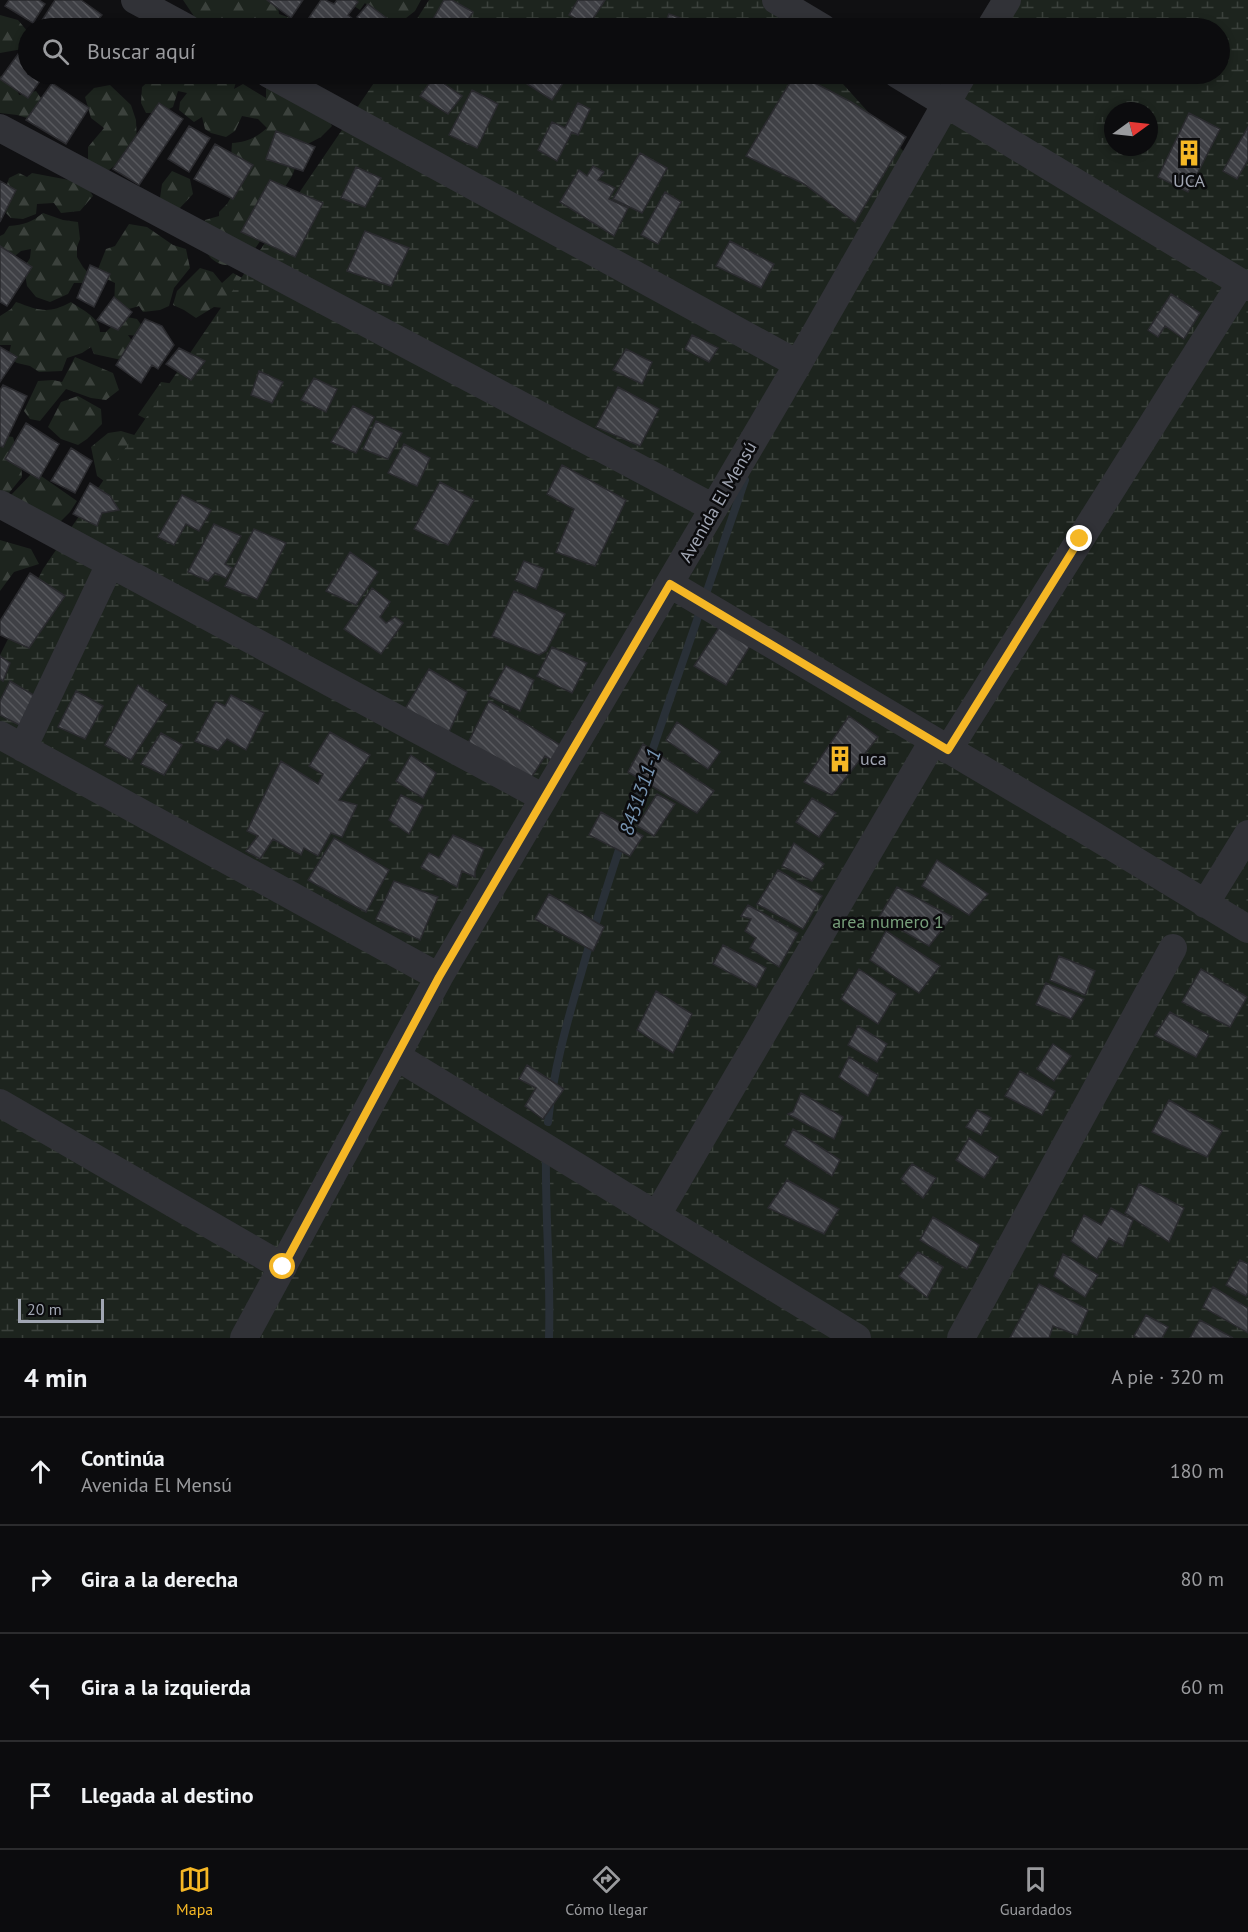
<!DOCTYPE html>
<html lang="es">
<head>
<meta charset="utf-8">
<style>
  :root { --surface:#0c0c0e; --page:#1a1a1c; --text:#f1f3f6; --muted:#9a9b9e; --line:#2c2c2e; --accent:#f5b725 }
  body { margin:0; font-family:"PT Sans",sans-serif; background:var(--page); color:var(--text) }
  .compass { position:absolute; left:1104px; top:102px; width:54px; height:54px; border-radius:50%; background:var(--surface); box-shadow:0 3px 9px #0003; rotate:75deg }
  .scale { position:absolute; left:18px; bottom:15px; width:86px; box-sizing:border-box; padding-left:6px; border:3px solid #a1a6b3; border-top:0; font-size:16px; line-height:21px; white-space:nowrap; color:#a1a6b3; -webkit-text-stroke:4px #0b0b0d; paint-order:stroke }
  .stop { position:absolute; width:18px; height:18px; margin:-14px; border:4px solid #f5b725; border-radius:50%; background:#fff }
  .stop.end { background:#f5b725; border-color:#fff; box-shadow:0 2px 6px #0008 }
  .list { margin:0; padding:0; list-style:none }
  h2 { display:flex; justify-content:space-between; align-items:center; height:78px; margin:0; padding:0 24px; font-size:26px }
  h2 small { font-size:20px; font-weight:400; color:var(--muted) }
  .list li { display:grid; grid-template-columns:39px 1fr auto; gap:18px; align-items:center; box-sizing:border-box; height:108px; padding:0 24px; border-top:2px solid var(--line) }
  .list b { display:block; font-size:22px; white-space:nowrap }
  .list p { margin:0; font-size:20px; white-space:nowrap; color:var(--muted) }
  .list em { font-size:20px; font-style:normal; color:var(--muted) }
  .icon { flex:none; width:33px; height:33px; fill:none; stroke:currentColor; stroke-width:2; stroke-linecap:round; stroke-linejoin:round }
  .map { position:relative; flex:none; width:1248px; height:1338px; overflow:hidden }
  .search { position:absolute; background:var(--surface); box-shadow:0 3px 9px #0003; left:18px; right:18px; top:18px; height:66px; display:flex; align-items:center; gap:15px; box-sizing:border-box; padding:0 21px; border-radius:33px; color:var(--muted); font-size:22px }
  .sheet { height:510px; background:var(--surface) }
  nav { display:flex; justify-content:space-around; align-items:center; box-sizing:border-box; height:84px; border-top:2px solid var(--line); background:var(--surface); font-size:16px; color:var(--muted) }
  nav a { display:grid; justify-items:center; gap:3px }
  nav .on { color:var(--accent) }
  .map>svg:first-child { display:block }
  .forest { fill:url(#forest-firs) }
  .wetland { fill:url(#wetland-marsh); fill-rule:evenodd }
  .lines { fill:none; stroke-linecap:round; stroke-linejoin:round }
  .stream { stroke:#293037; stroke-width:8 }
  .building { fill:url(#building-back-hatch); stroke:#2a2a2e; stroke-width:1.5 }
  .minor { stroke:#313237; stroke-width:28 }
  .route { stroke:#f5b725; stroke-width:8 }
  .labels { text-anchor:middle; stroke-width:5; stroke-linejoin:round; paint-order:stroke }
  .poi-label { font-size:18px; fill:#a1a6b3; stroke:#0b0b0d }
  .street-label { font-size:18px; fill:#a1a6b3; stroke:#0b0b0d }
  .park-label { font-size:18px; fill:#779f7b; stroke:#0b0b0d }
  .water-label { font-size:20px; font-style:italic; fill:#7693b0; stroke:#0b0b0d }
</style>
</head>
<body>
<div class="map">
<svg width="1248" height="1338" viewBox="0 0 1248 1338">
  <defs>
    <pattern id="forest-firs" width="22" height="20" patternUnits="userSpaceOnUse" patternTransform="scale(1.5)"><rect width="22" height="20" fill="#1d241e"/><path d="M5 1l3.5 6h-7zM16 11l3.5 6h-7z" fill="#3b413c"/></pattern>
    <pattern id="wetland-marsh" width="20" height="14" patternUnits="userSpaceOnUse" patternTransform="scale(1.5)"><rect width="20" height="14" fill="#1d241e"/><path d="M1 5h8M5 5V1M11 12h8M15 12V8" fill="none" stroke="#3b413c"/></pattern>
    <pattern id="building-back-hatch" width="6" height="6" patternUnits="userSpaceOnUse" patternTransform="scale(1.5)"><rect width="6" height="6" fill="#3f4045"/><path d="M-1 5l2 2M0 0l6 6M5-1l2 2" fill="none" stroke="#58595d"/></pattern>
  </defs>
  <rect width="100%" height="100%" fill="#101012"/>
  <path class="forest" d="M183,0H277L279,14L296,20L297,28H202Z
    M345,0H421L415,11L401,22C385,20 375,16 365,3L360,10Z
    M0,15L18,20L28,32V48L0,53Z
    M157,74H230L237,78L234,89L243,84L266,98V86L278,74H307C321,85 324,110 332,126L321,137L304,146C300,156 296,166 292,176C288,183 283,189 280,196C272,213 266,235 254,250C225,287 190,249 205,220L219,216V212L227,204L236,189L231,158L232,143C246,142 256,138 267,128L258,119L242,116L235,131L226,137L211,133L205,129L202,117L194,122L179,110L180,102L187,93L178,91L173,107L161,113H146L141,103L142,87Z
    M0,76L16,86L19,95L36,91L43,101L37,121L17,115L0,113Z
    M110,85L131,105L136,120L137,145L126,158L109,170L88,167V147L104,128L91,118L85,97L94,88Z
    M172,171L190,179L193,194L178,210L160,198L162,184Z
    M19,173L27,177L32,173L85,183L93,196L80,211L61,213L54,203L37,204L36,214L23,219L11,218L0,207L9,178Z
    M43,213L63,220L78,222L80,239L77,247V257L83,267L91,276L86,283H74L68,294L50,302L36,297L27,286L24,268L30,258L31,249L21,251L9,261L0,253V236L4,234L9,226C24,225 32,222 43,213Z
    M129,224L147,227L173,245L186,249L190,268L174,288L169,306L160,310L143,312L139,306L122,311L114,306L115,283L96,274L106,249L115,246Z
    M200,268L213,272L222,283L233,273L244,279L232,309L214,307L196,318L184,310L173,305L177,291Z
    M16,302C39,310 47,315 71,302C82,310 100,317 100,332H106L122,316L137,319L145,330L140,336L128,335L135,345L126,361L94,354L91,347L82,353L67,358L62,371L39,372L30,366L17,363L8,357L11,345H0V316L11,309Z
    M75,357L113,373L119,390L106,400L91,398L66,389L40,421L30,419L24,411L38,381L53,380L62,382Z
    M161,382L182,385L156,424L138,415Z
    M78,396L101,409L102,424L87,439L78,445L61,439L48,427L61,402Z
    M121,431L141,437L111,486L97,476L91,447L108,433Z
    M0,435L13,437L21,463L22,477L9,493H0Z
    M34,471L77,501L70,512L58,524L11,495Z
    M0,540L31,549L39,564L14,572L0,591Z"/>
  <path class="wetland" d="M429,0H769L794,28H411Z
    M1007,0H1248V1338H0V655L43,569L380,74H834L913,162L964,74H1220V28H990ZM1113,111H1149V147H1113Z"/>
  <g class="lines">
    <path class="stream" d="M649,760L745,480
      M548,1122C553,1072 567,1022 581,974C600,906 622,839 645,772
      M546,1154C545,1216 551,1277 549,1338"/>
  </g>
  <path class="building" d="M9,0H39L45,4L33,23L5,6Z
    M55,0H81L102,15L92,28H37Z
    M267,0H303L291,18Z
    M321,0H325L334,4L337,0H355L358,2L348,15L358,23L354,28H302Z
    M444,0H452L473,12L463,28H428Z
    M578,0H605L589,25L569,15Z
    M368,4L394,24L391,28H361L364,24L357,17Z
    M669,14L708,28H663Z
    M28,41V54L23,50Z
    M18,54L28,61V74H45L28,98L0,79Z
    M297,74H320L314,82Z
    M534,74H569L552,100L527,84Z
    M601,74H624L617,83Z
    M795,74H798L851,102L906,137L855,222L804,184L746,156Z
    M434,77L462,96L448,114L420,96Z
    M52,83L89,108L66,144L26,120Z
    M472,90L498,104L477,148L449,135Z
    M159,103L183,119L139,185L113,169Z
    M578,103L590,109L578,135L572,132L557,161L538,150L552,122L565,128Z
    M1189,113L1220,129L1188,192L1158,177Z
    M189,126L210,138L189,172L168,159Z
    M1248,127V160L1237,179L1223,171Z
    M276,131L315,147L303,171L266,159Z
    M215,144L253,165L233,199L194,179Z
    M640,153L667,168L642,213L613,199Z
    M593,166L604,172L598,180L615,188L609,199L628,208L614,236L560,202L579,170L587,176Z
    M356,167L381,178L365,207L341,198Z
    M270,180L323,203L295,257L241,232Z
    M0,181L16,190L0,222Z
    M665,192L681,202L658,244L641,235Z
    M365,231L409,248L391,286L347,271Z
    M730,241L774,264L761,288L716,266Z
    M0,246L32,267L7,306L0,302Z
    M90,265L110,274L94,307L77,298Z
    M1171,294L1200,313L1184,339L1165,326L1158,337L1148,330Z
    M114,297L132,312L118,330L97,320Z
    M145,319L162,326L174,345L158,369L152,365L141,383L116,365Z
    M692,335L718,348L709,362L685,349Z
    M0,347L17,357L0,382Z
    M179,348L205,361L191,380L166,364Z
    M626,349L652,362L642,384L613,370Z
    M259,371L283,382L272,403L251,395Z
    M314,378L337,389L326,412L301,400Z
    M3,385L27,396L3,447L0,446V390Z
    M618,387L659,409L640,446L596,427Z
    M353,406L374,417L356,453L331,442Z
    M376,421L402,433L388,459L363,449Z
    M26,423L59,444L39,479L5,459Z
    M404,444L430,458L417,486L388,473Z
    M71,448L92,461L75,493L51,481Z
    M562,465L626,500L595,566L556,552L574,509L547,494Z
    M440,482L474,500L448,545L414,529Z
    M90,483L110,496L119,510L102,513L97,526L73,514Z
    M182,495L211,510L199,531L186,524L174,545L158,537Z
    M214,524L241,536L225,564L232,568L226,578L215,573L208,581L188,572Z
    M254,529L286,543L257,599L225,586Z
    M350,552L378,572L356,605L326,591Z
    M524,561L544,569L536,589L515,580Z
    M30,573L65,596L29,648L0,635V621Z
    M372,588L390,602L380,617L386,623L395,617L403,623L381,654L344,629Z
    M514,591L565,614L546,651L539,655L492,636Z
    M720,626L750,646L726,685L694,666Z
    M552,647L587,663L572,693L537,676Z
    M0,656L10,663L3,681L0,679Z
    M506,666L534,680L520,711L489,696Z
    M429,669L467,692L449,732L405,709Z
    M10,681L37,697L23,727L0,715V701Z
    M138,685L167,705L131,760L105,745Z
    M76,691L103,706L85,739L58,727Z
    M231,695L264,713L246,750L227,739L218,750L195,741L216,702L225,706Z
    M489,701L565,748L556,763L545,756L531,778L468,743Z
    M849,716L878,737L832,795L804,782Z
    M677,722L720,752L708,769L666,740Z
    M330,732L370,755L339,800L357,805L342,837L331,833L318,856L304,848L301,855L273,839L260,859L246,851L258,836L247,831L281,761L318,784L323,774L309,766Z
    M161,733L182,745L164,775L141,764Z
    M643,744L714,791L697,813L628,772Z
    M411,755L436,773L423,798L396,781Z
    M657,794L675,804L654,836L637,826Z
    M401,795L423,806L409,834L389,820Z
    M812,798L836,813L819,837L796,822Z
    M601,812L643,836L630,856L589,835Z
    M453,835L484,849L475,871V877L462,871L457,887L421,867L429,853L439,858Z
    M334,838L389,870L366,912L308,880Z
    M794,843L824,864L812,881L782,866Z
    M937,860L988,894L969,915L922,886Z
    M778,870L822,896L803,929L757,904Z
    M394,881L438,897L420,940L376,919Z
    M897,887L952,917L929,946L879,917Z
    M549,894L604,927L593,951L535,919Z
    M748,905L798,933L779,967L750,948L756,938L745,931L751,919L741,916Z
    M886,931L940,966L919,993L870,960Z
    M723,945L766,968L756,987L713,964Z
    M1059,956L1095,971L1085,995L1050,980Z
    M859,969L896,994L878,1024L841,999Z
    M1201,969L1247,997L1230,1027L1182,1002Z
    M1046,983L1084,999L1071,1019L1036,1004Z
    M656,991L692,1014L673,1053L637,1030Z
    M1170,1012L1209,1035L1196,1057L1155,1035Z
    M858,1026L887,1044L877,1062L848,1045Z
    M1053,1044L1071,1056L1054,1081L1037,1069Z
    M849,1057L878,1075L868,1096L839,1077Z
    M527,1065L564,1089L543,1119L525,1106L536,1088L519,1079Z
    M1020,1071L1055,1091L1042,1115L1005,1096Z
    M801,1093L843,1117L834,1139L788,1114L793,1112Z
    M1169,1100L1222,1131L1207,1157L1152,1132Z
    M977,1110L991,1118L981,1135L966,1127Z
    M793,1129L840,1160L832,1176L785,1145Z
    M969,1138L998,1157L984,1178L956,1160Z
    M912,1164L936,1178L923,1198L901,1179Z
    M787,1180L839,1209L824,1234L768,1208Z
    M1139,1184L1184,1208L1169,1242L1125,1213Z
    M1111,1208L1133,1220L1123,1246L1109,1238L1097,1259L1071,1241L1084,1215L1101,1225Z
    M933,1217L979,1245L967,1269L920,1240Z
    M918,1252L943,1267L927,1297L899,1276Z
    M1063,1254L1098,1275L1085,1297L1054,1276Z
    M1240,1260L1248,1264V1293L1246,1296L1226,1285Z
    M1039,1284L1088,1310L1077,1335L1053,1326L1049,1338H1010Z
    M1213,1287L1248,1308V1333L1203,1307Z
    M1146,1315L1168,1327L1162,1338H1138L1134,1336Z
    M1200,1320L1233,1338H1190Z"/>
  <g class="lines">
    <path class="minor" d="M135,0L187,28
      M776,0L823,28
      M990,28L1007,0
      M269,74L798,364
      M897,74L1248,287
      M0,128L714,508
      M0,504L544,798
      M670,584L1083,829L1248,929
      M0,735L439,977
      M23,748L110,564
      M948,750L1241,283
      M1205,904L1248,834
      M396,1056L857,1338
      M0,1103L283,1267
      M657,1215L933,741
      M244,1338L439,977L798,364L963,74
      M961,1338L1173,948"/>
  </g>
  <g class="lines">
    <path class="route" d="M283,1267L439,977L670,584L948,750L1080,539"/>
  </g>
  <defs>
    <g id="building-bare" transform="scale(2.07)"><path d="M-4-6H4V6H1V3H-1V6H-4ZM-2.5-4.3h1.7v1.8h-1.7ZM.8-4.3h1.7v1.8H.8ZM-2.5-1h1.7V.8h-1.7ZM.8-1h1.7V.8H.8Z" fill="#f5b725" stroke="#0b0b0d" stroke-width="2.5" paint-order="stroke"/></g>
  </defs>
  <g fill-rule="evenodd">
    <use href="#building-bare" x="1189" y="153"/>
    <use href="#building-bare" x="840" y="759"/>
  </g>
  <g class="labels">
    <g class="poi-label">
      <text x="1189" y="187">UCA</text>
      <text x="860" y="765" text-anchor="start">uca</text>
    </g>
    <g class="street-label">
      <text transform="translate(718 502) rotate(-60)" y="6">Avenida El Mensú</text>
    </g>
    <g class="park-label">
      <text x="888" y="928">area numero 1</text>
    </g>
    <g class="water-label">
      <text transform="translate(640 792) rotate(-71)" y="7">8431311-1</text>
    </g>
  </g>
</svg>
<svg class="compass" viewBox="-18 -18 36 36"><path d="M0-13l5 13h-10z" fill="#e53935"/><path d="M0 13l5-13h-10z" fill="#9a9b9e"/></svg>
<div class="scale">20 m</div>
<div class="stop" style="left:283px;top:1267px"></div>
<div class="stop end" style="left:1080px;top:539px"></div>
<div class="search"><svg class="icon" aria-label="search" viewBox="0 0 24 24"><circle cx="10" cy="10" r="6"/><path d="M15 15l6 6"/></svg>Buscar aquí</div>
</div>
<section class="sheet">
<h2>4 min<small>A pie · 320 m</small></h2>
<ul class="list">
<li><svg class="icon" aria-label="ahead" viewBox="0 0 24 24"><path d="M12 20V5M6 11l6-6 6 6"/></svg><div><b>Continúa</b><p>Avenida El Mensú</p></div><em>180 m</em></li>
<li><svg class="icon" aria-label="right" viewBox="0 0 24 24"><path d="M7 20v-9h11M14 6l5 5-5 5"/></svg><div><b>Gira a la derecha</b></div><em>80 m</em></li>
<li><svg class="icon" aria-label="left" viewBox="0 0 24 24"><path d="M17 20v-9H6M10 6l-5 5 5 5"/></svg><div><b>Gira a la izquierda</b></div><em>60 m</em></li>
<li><svg class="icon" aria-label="arrive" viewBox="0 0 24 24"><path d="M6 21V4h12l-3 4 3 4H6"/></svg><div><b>Llegada al destino</b></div></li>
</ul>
</section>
<nav>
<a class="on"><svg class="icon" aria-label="map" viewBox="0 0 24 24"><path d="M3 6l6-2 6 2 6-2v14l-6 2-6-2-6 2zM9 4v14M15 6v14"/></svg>Mapa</a>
<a><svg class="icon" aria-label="directions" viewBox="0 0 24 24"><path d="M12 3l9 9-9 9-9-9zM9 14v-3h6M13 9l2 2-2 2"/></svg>Cómo llegar</a>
<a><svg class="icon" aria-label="saved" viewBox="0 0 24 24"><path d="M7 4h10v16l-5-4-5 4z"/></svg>Guardados</a>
</nav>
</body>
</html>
